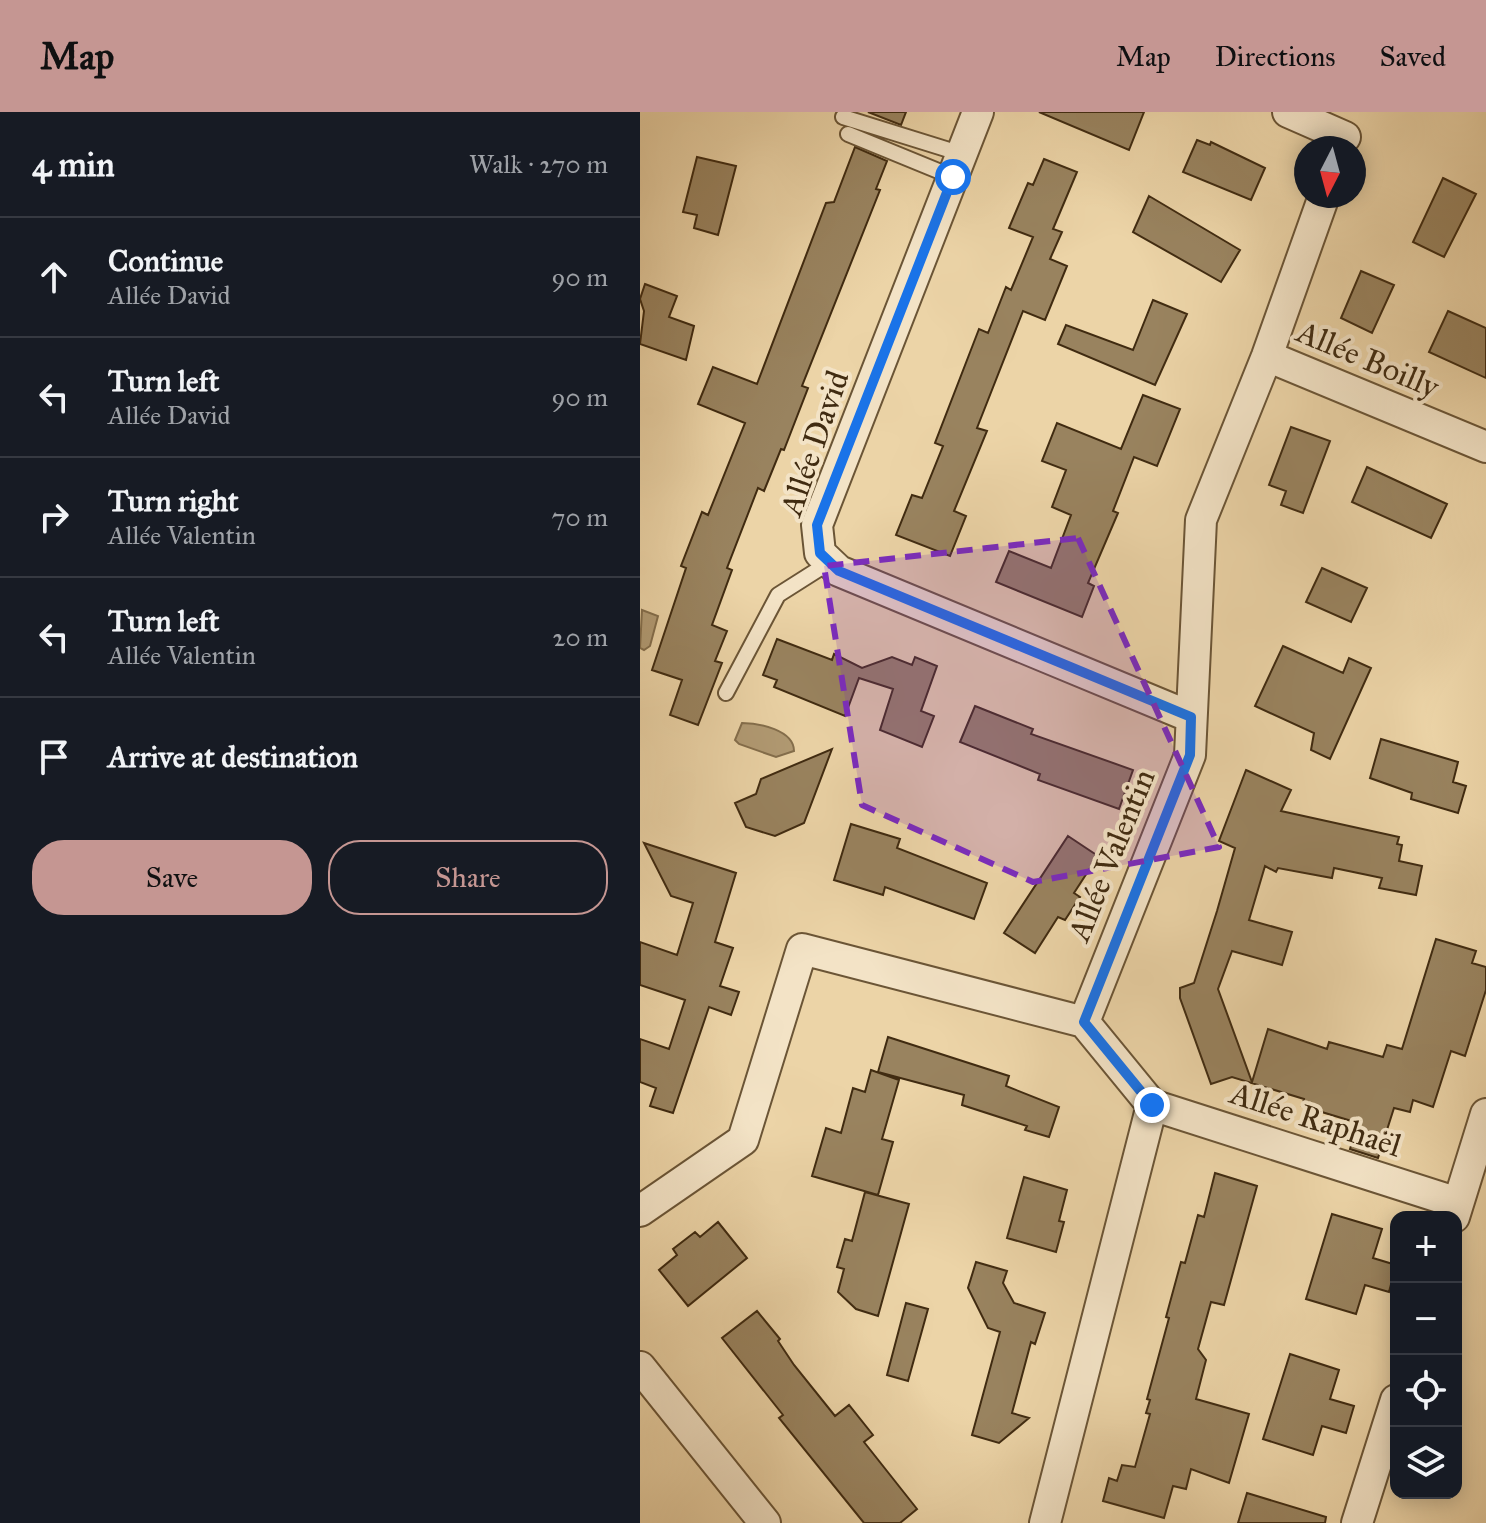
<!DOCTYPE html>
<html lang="en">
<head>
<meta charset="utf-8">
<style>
  :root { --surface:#171b24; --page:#20242c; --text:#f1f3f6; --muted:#9ea1a6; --line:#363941; --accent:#c59692 }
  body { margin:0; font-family:"IM FELL Great Primer",serif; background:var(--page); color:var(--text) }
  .controls { position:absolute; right:24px; bottom:24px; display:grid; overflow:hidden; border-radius:16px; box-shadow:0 4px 20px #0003 }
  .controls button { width:72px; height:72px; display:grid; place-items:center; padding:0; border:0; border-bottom:2px solid var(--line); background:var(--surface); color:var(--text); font:40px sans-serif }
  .compass { position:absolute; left:654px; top:24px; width:72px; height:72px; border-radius:50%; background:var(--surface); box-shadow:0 4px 20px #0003; rotate:186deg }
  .stop { position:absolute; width:24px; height:24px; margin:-18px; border:6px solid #1a73e8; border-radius:50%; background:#fff }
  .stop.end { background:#1a73e8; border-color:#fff; box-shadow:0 2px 8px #0008 }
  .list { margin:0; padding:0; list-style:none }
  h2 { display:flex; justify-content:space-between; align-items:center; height:104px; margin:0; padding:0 32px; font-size:34px }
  h2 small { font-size:26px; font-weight:400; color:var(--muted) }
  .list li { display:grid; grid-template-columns:52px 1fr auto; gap:24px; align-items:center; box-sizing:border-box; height:120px; padding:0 32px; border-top:2px solid var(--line) }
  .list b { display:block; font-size:30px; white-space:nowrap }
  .list p { margin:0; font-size:26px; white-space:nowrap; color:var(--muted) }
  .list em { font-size:26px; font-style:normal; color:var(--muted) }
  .actions { display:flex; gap:16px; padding:24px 32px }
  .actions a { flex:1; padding:18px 0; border:2px solid var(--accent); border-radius:32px; text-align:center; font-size:28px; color:var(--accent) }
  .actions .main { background:var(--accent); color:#111 }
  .icon { flex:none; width:44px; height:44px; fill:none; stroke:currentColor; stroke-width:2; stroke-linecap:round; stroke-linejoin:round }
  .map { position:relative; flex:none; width:846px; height:1411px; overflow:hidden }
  header { display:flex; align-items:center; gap:48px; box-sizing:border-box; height:112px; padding:0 40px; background:var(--accent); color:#111 }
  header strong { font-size:38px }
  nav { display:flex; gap:44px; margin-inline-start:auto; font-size:28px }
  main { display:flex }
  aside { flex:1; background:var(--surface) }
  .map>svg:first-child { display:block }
  .water { fill:#b29b74; stroke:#846e4c; stroke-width:2 }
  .building { fill:#99835f; stroke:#402b11; stroke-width:2 }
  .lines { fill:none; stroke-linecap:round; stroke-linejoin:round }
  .lane-casing { stroke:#6b5536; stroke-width:18 }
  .street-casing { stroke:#6b5536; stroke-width:34 }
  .lane { stroke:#f3e3c6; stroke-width:14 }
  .street { stroke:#f3e3c6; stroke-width:30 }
  .route { stroke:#1a73e8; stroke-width:10 }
  .marked { fill:#7b2cbf; fill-opacity:0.2; stroke:#7b2cbf; stroke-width:6; stroke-dasharray:16 10; stroke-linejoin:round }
  .labels { text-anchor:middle; stroke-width:8; stroke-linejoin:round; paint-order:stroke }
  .street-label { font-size:32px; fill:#402b11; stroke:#f3e3c6 }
</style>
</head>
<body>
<header>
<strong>Map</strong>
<nav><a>Map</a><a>Directions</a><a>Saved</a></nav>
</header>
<main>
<aside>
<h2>4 min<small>Walk · 270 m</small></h2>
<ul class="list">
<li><svg class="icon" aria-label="ahead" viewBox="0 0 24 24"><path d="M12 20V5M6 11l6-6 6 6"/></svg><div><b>Continue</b><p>Allée David</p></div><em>90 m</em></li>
<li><svg class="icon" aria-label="left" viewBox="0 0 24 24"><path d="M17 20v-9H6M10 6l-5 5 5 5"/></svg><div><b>Turn left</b><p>Allée David</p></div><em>90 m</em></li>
<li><svg class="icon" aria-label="right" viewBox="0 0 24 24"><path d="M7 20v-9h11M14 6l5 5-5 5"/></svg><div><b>Turn right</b><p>Allée Valentin</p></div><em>70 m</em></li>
<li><svg class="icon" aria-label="left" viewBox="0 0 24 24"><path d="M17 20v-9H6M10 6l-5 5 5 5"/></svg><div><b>Turn left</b><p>Allée Valentin</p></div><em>20 m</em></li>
<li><svg class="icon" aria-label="arrive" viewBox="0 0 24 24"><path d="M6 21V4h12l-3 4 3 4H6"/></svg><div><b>Arrive at destination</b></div></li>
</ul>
<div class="actions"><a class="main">Save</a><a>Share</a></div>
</aside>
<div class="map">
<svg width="846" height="1411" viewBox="0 0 846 1411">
  <rect width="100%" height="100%" fill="#ecd4a7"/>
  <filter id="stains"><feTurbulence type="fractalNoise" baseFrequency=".0025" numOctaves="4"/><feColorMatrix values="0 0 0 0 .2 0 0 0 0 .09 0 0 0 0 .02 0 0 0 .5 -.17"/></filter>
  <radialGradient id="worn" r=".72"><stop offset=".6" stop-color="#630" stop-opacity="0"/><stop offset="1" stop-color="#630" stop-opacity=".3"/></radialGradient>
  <path class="water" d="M2,498L18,504L10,534L4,538L0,536Z
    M102,611C119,611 154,618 154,639L136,645L99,632L95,628Z"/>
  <path class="building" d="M228,0H266L261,13Z
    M399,0H504L489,38Z
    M557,28L570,33L571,30L625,56L611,88L543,60Z
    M215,35L247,49L236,77L240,78L162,274L168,276L144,338L141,337L124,379L118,376L87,456L92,458L72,513L87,519L75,549L82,551L58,613L30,603L42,568L12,558L46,456L41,454L62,400L68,403L105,311L58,292L73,255L117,272L186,91L194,90Z
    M57,45L96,54L78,123L54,116L57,103L43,100Z
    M404,47L437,60L413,117L422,120L410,147L427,154L405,208L383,199L337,316L347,319L314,399L326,404L310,444L256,423L272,383L282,386L303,334L295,331L339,217L348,221L366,175L371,178L393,125L369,116L388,71L393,73Z
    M803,66L836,82L804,145L773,130Z
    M509,84L600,138L581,170L493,120Z
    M721,159L754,173L732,221L701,206Z
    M5,172L37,184L29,205L54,214L46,248L0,232L4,199L0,187Z
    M513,188L547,202L515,273L418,232L426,213L493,238Z
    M808,199L846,216V266L789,240Z
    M503,283L540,297L517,354L494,345L473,399L478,401L448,471L454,474L442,505L356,470L369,439L411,456L431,403L412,395L426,358L402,349L417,311L481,337Z
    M651,315L690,329L663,401L641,393L646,379L629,373Z
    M727,355L807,392L791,426L712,390Z
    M682,456L727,476L711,510L666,490Z
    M137,527L192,548L194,542L222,556L252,545L272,553L275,545L297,554L281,599L294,604L282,635L240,618L253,577L219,566L205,604L134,575L137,568L123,563Z
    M643,534L703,561L709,546L731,556L690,647L671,638L674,621L615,594Z
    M335,594L393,617L391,622L493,658L479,697L398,668L400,662L320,630Z
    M741,627L818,650L813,670L826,674L818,701L771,687L772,681L730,666Z
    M192,637L164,711L135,724L106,715L95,691L116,682L121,667Z
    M606,658L651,678L641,699L759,725L757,732L762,733L759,749L782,754L776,783L739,776L742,766L694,756L692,766L638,756L636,760L625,754L609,808L652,820L642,853L592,839L578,877L612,970L628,917L687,937L689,930L743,945L747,933L762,937L796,827L836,839L832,851L846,855V878L825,944L811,939L793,995L773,988L770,1000L754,996L738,1046L710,1037L718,1011L662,994L664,987L592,965L571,972L540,886V876L554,871L577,799L595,736L579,729Z
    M211,712L260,727L257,736L347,771L334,807L245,775L243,783L194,768Z
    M428,724L458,744L434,781L440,785L425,808L418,805L395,841L364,821Z
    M4,731L96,761L75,830L93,836L80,874L99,880L91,903L69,895L33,1001L10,994L16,976L0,970V927L29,937L45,888L0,873V830L37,843L53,791L31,784Z
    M248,925L369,964L366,974L419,995L409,1025L385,1018L387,1014L322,993L324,983L238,960Z
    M231,958L259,968L242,1027L253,1030L238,1083L172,1064L186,1016L201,1021L213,976L225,980Z
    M575,1061L617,1074L584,1193L571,1190L558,1237L566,1248L556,1287L609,1302L589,1371L551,1357L546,1377L533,1374L524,1406L463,1389L469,1366L477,1369L482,1353L495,1355L510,1302L506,1301L510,1288L507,1287L529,1206L526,1205L541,1150L545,1151L558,1103L564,1105Z
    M384,1065L427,1078L419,1109L424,1110L416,1140L367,1126Z
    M225,1080L269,1092L238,1204L216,1197L198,1180L204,1157L197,1155L205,1127L212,1129Z
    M692,1102L742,1117L733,1146L756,1153L749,1180L725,1173L716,1202L666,1187Z
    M78,1110L107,1146L48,1194L19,1158L37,1143L33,1137L55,1120L60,1125Z
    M336,1150L367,1159L363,1171L374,1191L405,1201L395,1232L391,1230L372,1301L389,1306L359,1331L332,1323L360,1220L348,1216L328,1176Z
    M266,1191L288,1197L268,1269L247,1263Z
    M117,1199L140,1227L138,1229L154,1253L195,1304L209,1293L233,1323L224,1330L277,1397L260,1411H224L139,1306L143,1303L82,1226Z
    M650,1242L699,1258L690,1287L714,1294L706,1321L682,1314L673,1343L623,1327Z
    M607,1381L686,1405L685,1411H598Z"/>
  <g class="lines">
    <g class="lane-casing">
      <path id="lane" d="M203,5L322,42
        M208,22L313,65
        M86,581L138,483L190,450"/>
    </g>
    <g class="street-casing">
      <path id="street" d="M338,0L177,413L180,441L199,459L551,605
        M648,0L705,25
        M627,244L846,335
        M512,993L818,1091
        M0,1099L103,1028L162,837L444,910
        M814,1105L846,1002
        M0,1255L125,1411
        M405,1411L512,993L444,910L550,643L561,408L627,244L684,84
        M717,1411L756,1288"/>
    </g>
    <use href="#lane" class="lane"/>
    <use href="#street" class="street"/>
  </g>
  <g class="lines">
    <path class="route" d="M313,65L177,413L180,441L199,459L551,605L550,643L444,910L512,993"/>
  </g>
  <path class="marked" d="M438,426L579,735L393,770L222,693L184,454Z"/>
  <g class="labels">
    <g class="street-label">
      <text transform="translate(728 247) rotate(23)" y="11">Allée Boilly</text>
      <text transform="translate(174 331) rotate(-71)" y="11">Allée David</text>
      <text transform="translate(471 743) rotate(-68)" y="11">Allée Valentin</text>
      <text transform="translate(676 1007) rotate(18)" y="11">Allée Raphaël</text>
    </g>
  </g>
  <rect width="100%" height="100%" filter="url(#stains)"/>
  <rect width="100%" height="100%" fill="url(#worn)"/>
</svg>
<div class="controls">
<button>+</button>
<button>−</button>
<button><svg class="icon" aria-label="locate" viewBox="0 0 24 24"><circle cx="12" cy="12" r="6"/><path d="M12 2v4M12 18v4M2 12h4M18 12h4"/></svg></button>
<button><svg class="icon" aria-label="layers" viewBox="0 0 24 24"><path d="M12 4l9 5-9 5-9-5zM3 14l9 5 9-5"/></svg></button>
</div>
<svg class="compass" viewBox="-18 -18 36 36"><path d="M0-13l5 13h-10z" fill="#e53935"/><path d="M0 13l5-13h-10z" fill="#9ea1a6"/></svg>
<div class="stop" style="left:313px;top:65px"></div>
<div class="stop end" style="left:512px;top:993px"></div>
</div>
</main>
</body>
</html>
